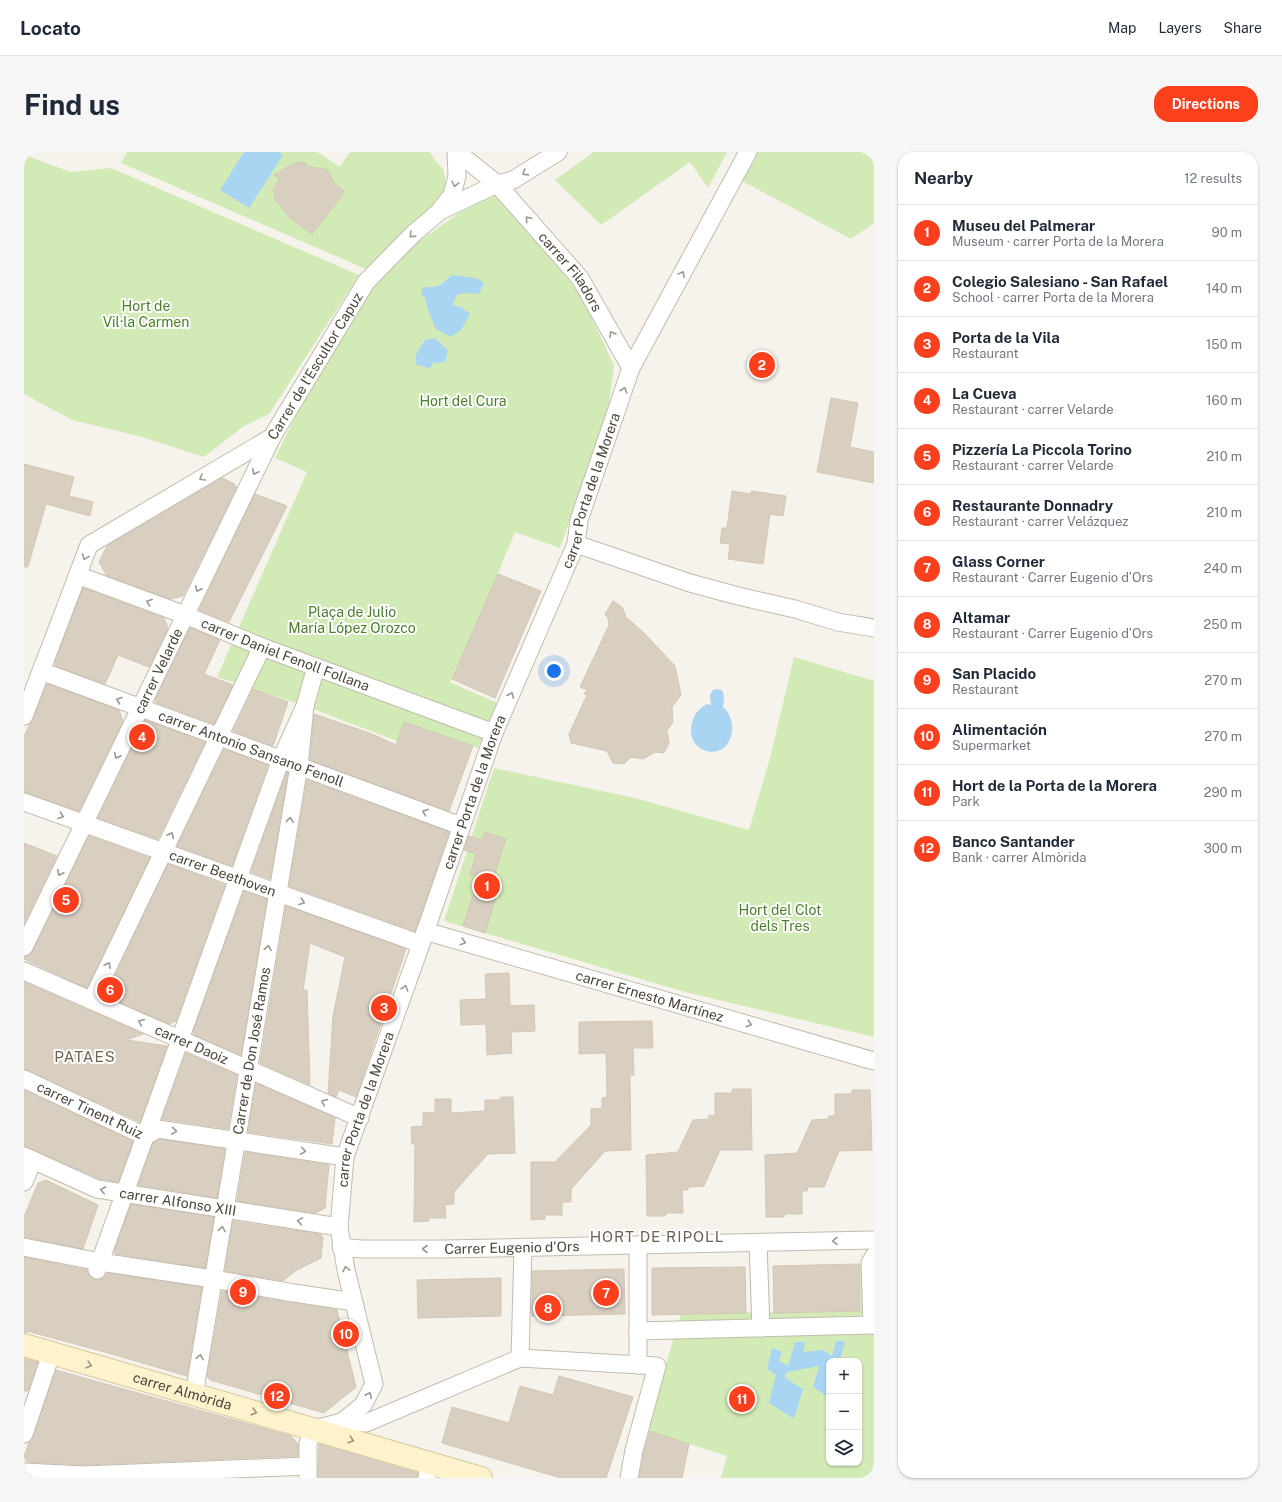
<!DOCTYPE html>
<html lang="en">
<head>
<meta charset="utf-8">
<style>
  :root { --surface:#fff; --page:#f6f6f7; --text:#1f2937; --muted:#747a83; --line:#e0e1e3; --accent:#fc3f1d }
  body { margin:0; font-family:"Public Sans",sans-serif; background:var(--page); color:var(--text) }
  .controls { position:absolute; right:12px; bottom:12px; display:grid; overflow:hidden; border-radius:8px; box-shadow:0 1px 3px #0004 }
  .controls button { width:36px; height:36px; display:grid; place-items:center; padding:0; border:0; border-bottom:1px solid var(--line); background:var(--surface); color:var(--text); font:20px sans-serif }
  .you { position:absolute; left:530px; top:519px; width:14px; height:14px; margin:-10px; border:3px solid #fff; border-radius:50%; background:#1a73e8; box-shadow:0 0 0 6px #1a73e833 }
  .badge { display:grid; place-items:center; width:26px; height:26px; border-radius:50%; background:var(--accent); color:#fff; font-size:13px; font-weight:700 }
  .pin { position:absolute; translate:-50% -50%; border:2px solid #fff; box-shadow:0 1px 4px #0006 }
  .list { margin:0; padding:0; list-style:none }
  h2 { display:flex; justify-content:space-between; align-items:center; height:52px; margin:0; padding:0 16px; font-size:17px }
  h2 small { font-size:13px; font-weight:400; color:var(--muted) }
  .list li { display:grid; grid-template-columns:26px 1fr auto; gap:12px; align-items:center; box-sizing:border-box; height:56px; padding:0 16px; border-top:1px solid var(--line) }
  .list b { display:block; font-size:15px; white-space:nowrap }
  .list p { margin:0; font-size:13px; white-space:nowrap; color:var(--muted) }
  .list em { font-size:13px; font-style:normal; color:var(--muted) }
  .icon { flex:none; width:22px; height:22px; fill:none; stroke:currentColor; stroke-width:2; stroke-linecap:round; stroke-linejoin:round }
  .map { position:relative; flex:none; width:850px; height:1326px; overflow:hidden; border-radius:16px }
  header { display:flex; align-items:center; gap:24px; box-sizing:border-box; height:56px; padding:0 20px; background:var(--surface); border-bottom:1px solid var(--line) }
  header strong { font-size:19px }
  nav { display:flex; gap:22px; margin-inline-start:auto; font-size:14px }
  .intro { display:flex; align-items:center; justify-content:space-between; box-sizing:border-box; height:96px; padding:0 24px }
  h1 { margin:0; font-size:28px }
  .button { padding:10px 18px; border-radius:16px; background:var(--accent); color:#fff; font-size:14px; font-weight:700 }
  main { display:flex; gap:24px; padding:0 24px }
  aside { flex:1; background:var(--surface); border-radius:16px; box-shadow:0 1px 3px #0004 }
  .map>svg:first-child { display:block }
  .green { fill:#d2eab5; fill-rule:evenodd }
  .water { fill:#a9d4f2 }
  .building { fill:#d8cfc1; stroke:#d3c7b4 }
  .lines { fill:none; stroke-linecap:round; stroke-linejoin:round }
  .street-casing { stroke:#c2bbae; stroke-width:19 }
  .secondary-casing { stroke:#d6c79b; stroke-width:24 }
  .street { stroke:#fff; stroke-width:17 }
  .secondary { stroke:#fff3cd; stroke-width:22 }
  .oneway { stroke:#9c9892 }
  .oneway2 { stroke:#9c937c }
  .labels { text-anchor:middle; stroke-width:4; stroke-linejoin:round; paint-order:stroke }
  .street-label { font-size:14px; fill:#4b4439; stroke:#fff }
  .park-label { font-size:14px; fill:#4a7f2a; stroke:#fff }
  .neighbourhood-label { font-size:15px; letter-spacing:1px; fill:#6e6250; stroke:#fff }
</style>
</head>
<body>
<header>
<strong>Locato</strong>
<nav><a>Map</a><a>Layers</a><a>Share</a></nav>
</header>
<div class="intro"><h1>Find us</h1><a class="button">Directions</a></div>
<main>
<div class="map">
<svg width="850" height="1326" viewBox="0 0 850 1326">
  <rect width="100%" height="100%" fill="#f6f3ec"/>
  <path class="green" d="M0,0H3L8,6L47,20L87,16L335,123L245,262L220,274L180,305L118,285L48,268L0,242Z
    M103,0H293L316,15L326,0H406L411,8L419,17L424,39L344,118L97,11Z
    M570,0H703L684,36L666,10L577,73L531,28Z
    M730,0H850V71L827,87L718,29Z
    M471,43L503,73L557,144L590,213L584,257L536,396L491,380L460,455L426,530L473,551L454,596L380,570L373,589L281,554L193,525L283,320L251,306L296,215L348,135L387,95L435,61Z
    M770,505L850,529V885L661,840L420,769L470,616L611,646L725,678L746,606Z
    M850,1111V1312L846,1326H697L703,1304L622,1278L657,1162L837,1157L835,1112ZM805,1209H835V1311H805Z"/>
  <path class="water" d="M220,0H254L259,3L225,56L196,38Z
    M428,123L452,126L460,131L455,142L440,141L433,143L428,153L437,155L446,162L437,178L427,185L412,177L404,158L401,145L397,143L399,135C414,136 418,133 428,123Z
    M411,186L424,198L421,210L409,211L406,216L393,213C388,204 396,196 401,188Z
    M692,537L698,538L700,545L699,555C706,561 709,570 708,580C703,613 660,601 668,571C671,561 674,557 683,552L687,553L686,544L688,539Z
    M812,1189H821L816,1209H805V1246L789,1235L795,1214L763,1220L761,1226L779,1237L770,1267L745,1251L752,1223L743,1217L748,1196L758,1200L755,1209L764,1214L771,1190H781L779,1200L799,1198L808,1204Z"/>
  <path class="building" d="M272,10L282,11V14L304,18L310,31L321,40L288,82L266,66L254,50H252L249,36L256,28L250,23Z
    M807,246L834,251L826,295L850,300V331L793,320Z
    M0,312L50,325L45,344L69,350L66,364L22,352L4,415H0Z
    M198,326L211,332L210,334L213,335L159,444L147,447L83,424L75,410L83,394Z
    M708,339L727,342V339L762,344L759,364L746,362L739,412L704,407L706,392L696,391L698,376H703Z
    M231,342L263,354L205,470L175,458Z
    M474,422L517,439L471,546L428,527Z
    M59,436L140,466L144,476L125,515L94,503L81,532L32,514L31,510Z
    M589,449L598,455L602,465L620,481L651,514L657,543L648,555L649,570L643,579L645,591L640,601L631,600L619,607L607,605L600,612L589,611L583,599L547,591L545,582L563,543L560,542L563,538L556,535L585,473L584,466L581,462Z
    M166,476L196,488L180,522L209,533L190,572L133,551L131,548Z
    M23,532L95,558L99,569L55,659L0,640V585L5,573L9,568Z
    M229,537L264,550L249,594L209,579Z
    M290,562L348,582L372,593L380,570L449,594L425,659L286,608Z
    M121,568L181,590L134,687L74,666Z
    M200,597L244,613L208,714L153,694Z
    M263,620L264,621L246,727L227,720Z
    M283,628L425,680L391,779L265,734Z
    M461,680L482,687L464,742L472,744L461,781L439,774L455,725L446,723L452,702L440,698L445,684L458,688Z
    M65,684L126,706L63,836L0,807V805L5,803L9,799Z
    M0,691L33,704L0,772Z
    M144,712L201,733L152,869L145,872L81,844Z
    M220,739L243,747L217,903L170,883L169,880Z
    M262,754L382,797L332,945L315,938L312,945L304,941L309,864L321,805L286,791L279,838H283L286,933L236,911Z
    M485,821L486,854L510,853L511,879L487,880L488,901L463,903L462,872L437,873L436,848L462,847L461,822Z
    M0,830L119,882L102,888L143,894L116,970L0,917Z
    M628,869L629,896H609L610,923H606L607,998L581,999L547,1037V1050H538V1063H521V1067L507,1068V1010H531L567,973V957L578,956V946L583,945L582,901L555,902V870Z
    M162,901L213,923L204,977L138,967Z
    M232,931L311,966L308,992L224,980Z
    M708,937H727L728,998H696L680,1034L664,1035V1038H658L659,1061H642L641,1064H623L622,1003L654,1000L669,968L685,967V963L691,964V941H708Z
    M0,938L109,989L94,1030L76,1027L0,994Z
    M828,938H846L848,998L815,999L800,1035H784L783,1039H778V1062H761L760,1065H742L741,1003L773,1001L788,968L804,967L805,964H811V942H828Z
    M477,945H489L491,1001L464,1002L430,1040V1052L421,1053L422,1066H404L405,1069L390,1070L391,992H388L387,975L399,974V961L411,960V947H427V961L461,959V948H475Z
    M136,987L201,997L193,1046L114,1033L129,991Z
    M221,1000L305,1013L301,1056L292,1061L213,1049Z
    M22,1028L74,1053L59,1097L0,1085V1065L14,1031Z
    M107,1052L190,1065L181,1116L92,1102L90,1100Z
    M209,1069L296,1082L299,1085L297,1106L271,1119L259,1129L201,1119Z
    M0,1105L63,1118L65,1124L70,1127L74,1128L79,1126L83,1121L178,1135L163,1224L84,1201L3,1179V1181H0Z
    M835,1112L836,1159L750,1161L749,1114Z
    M721,1115L722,1161L628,1163V1116Z
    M600,1117L601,1162L508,1164V1119Z
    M477,1126V1164L394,1166L393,1128Z
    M198,1139L313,1158L332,1235L300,1261L186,1228L183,1224Z
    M0,1206L14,1210L4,1239H0Z
    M32,1218L267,1284L274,1292V1304L60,1313L3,1310L0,1305L5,1290L9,1285Z
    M535,1224L609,1245L582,1326H537L418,1291L428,1255L485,1271L496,1234L529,1243Z
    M626,1279L665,1292L658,1326H615L620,1300Z
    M295,1292L394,1321L393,1326H294Z"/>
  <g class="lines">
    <g class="street-casing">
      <g id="street">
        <path id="s1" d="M433,0L473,32L556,126L607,216"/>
        <path d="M417,57L428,43L433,24L432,0"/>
        <path d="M552,392L666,431L714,444L771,457L814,470L850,476"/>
        <path id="s2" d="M53,423L161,463L238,495L470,581"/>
        <path id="s3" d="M17,519L437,674"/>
        <path d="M0,564L65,393L248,285"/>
        <path id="s4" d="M0,650L397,792"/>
        <path id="s5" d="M401,779L850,909"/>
        <path id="s6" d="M0,795L248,285L342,130L389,82L416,59L473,32L489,28L534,0"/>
        <path id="s7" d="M0,819L336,966"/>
        <path d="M68,848L238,495"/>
        <path id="s8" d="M0,927L121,984L134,977L321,1005"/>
        <path id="s9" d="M0,1004L73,1037L315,1075"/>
        <path d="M0,1030L9,1008"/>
        <path d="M734,1091L737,1176"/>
        <path d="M0,1095L76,1110L189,1127L270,1141L330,1150"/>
        <path id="s10" d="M317,1095L337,1097H421L850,1088"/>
        <path d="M73,1118L257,607L281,554L292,515"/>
        <path d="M614,1179L848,1173L846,1111L850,1104"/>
        <path d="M496,1206L499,1095"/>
        <path d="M614,1213V1093"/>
        <path id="s11" d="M170,1243L275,614L281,554"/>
        <path d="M318,1270L342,1271L496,1206L633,1214L610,1298L605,1326"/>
        <path d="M0,1282L27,1202"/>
        <path d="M0,1320L60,1323L284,1314"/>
        <path id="s12" d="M284,1326V1291L290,1277L318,1270L339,1253L350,1232L322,1118L315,1075L321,1005L397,792L470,581L552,392L555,368L607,216L724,0"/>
        <path d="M403,1326L405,1311"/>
      </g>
    </g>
    <g class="secondary-casing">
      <g id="secondary">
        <path id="s13" d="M0,1193L457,1326"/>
      </g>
    </g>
    <use href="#street" class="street"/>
    <use href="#secondary" class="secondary"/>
  </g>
  <defs><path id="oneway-chevron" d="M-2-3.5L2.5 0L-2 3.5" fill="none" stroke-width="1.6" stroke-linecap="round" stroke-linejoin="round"/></defs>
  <g class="oneway">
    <use href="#oneway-chevron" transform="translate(501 21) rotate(148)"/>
    <use href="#oneway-chevron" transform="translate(431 32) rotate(104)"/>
    <use href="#oneway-chevron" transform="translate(504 67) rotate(-131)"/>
    <use href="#oneway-chevron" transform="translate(388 83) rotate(136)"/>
    <use href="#oneway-chevron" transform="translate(658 122) rotate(-62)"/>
    <use href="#oneway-chevron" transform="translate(588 182) rotate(-120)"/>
    <use href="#oneway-chevron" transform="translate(600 238) rotate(-71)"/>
    <use href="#oneway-chevron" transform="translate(231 320) rotate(116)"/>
    <use href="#oneway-chevron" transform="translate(178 326) rotate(150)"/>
    <use href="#oneway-chevron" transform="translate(61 405) rotate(111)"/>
    <use href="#oneway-chevron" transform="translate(174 437) rotate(116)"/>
    <use href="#oneway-chevron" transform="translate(125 450) rotate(-160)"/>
    <use href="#oneway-chevron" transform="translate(487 543) rotate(-67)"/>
    <use href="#oneway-chevron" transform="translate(95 548) rotate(-160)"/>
    <use href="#oneway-chevron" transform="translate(93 604) rotate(116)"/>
    <use href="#oneway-chevron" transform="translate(401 660) rotate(-160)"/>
    <use href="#oneway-chevron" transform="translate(37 664) rotate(20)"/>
    <use href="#oneway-chevron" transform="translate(266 668) rotate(-81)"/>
    <use href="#oneway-chevron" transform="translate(147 683) rotate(-64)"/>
    <use href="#oneway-chevron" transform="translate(36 721) rotate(116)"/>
    <use href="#oneway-chevron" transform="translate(278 750) rotate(20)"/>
    <use href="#oneway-chevron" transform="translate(439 790) rotate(16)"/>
    <use href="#oneway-chevron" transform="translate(244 796) rotate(-81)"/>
    <use href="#oneway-chevron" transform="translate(84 813) rotate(-64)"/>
    <use href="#oneway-chevron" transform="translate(381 836) rotate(-71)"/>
    <use href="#oneway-chevron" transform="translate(117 870) rotate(-156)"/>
    <use href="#oneway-chevron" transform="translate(725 872) rotate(16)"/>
    <use href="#oneway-chevron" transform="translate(300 950) rotate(-156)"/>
    <use href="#oneway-chevron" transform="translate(150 979) rotate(8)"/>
    <use href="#oneway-chevron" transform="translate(279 999) rotate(8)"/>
    <use href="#oneway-chevron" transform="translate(79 1038) rotate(-169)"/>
    <use href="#oneway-chevron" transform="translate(276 1069) rotate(-171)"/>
    <use href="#oneway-chevron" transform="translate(198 1077) rotate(-80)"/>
    <use href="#oneway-chevron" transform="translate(811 1089) rotate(179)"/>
    <use href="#oneway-chevron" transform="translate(401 1097) rotate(180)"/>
    <use href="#oneway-chevron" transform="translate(322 1117) rotate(-102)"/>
    <use href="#oneway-chevron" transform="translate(176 1205) rotate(-80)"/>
    <use href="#oneway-chevron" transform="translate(345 1243) rotate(-64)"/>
  </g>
  <g class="oneway2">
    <use href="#oneway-chevron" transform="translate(65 1213) rotate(16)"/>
    <use href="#oneway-chevron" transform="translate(230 1260) rotate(16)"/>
    <use href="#oneway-chevron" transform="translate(327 1288) rotate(16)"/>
  </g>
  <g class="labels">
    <g class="street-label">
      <text dy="5" stroke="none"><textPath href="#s1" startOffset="166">carrer Filadors</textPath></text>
      <text dy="5" stroke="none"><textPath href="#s6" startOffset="650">Carrer de l'Escultor Capuz</textPath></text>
      <text dy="5" stroke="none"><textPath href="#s12" startOffset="1072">carrer Porta de la Morera</textPath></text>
      <text dy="5" stroke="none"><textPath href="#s2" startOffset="223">carrer Daniel Fenoll Follana</textPath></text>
      <text dy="5" stroke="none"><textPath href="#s6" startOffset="307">carrer Velarde</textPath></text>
      <text dy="5" stroke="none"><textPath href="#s3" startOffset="224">carrer Antonio Sansano Fenoll</textPath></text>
      <text dy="5" stroke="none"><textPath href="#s12" startOffset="748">carrer Porta de la Morera</textPath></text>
      <text dy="5" stroke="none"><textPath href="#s4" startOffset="211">carrer Beethoven</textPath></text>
      <text dy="5" stroke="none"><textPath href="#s5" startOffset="234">carrer Ernesto Martínez</textPath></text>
      <text dy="5" stroke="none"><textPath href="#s7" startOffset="183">carrer Daoiz</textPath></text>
      <text dy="5" stroke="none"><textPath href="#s11" startOffset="349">Carrer de Don José Ramos</textPath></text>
      <text dy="5" stroke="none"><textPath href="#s8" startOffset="73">carrer Tinent Ruiz</textPath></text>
      <text dy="5" stroke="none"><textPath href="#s12" startOffset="412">carrer Porta de la Morera</textPath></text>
      <text dy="5" stroke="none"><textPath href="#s9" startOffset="162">carrer Alfonso XIII</textPath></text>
      <text dy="5" stroke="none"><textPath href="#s10" startOffset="171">Carrer Eugenio d'Ors</textPath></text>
      <text dy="5" stroke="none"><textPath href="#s13" startOffset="165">carrer Almòrida</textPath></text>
    </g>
    <g class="park-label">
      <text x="122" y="159">Hort de<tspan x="122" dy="16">Vil·la Carmen</tspan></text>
      <text x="439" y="254">Hort del Cura</text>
      <text x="328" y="465">Plaça de Julio<tspan x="328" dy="16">María López Orozco</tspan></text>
      <text x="756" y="763">Hort del Clot<tspan x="756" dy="16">dels Tres</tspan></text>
    </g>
    <g class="neighbourhood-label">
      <text x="61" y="910">PATAES</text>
      <text x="633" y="1090">HORT DE RIPOLL</text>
    </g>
  </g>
</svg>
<div class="controls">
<button>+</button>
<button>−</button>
<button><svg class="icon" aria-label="layers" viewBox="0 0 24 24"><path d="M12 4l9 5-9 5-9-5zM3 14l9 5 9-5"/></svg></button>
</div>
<div class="you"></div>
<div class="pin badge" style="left:463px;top:734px">1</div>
<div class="pin badge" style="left:738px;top:213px">2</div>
<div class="pin badge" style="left:360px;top:856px">3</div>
<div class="pin badge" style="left:118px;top:585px">4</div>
<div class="pin badge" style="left:42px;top:748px">5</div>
<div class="pin badge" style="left:86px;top:838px">6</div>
<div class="pin badge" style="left:582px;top:1141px">7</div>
<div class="pin badge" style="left:524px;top:1156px">8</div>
<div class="pin badge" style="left:219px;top:1140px">9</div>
<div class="pin badge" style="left:322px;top:1182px">10</div>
<div class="pin badge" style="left:718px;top:1247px">11</div>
<div class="pin badge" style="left:253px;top:1244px">12</div>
</div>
<aside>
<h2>Nearby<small>12 results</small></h2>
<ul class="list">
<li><span class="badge">1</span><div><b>Museu del Palmerar</b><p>Museum · carrer Porta de la Morera</p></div><em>90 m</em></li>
<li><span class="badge">2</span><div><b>Colegio Salesiano - San Rafael</b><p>School · carrer Porta de la Morera</p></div><em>140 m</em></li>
<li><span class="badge">3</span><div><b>Porta de la Vila</b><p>Restaurant</p></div><em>150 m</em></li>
<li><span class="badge">4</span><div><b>La Cueva</b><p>Restaurant · carrer Velarde</p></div><em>160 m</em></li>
<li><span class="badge">5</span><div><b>Pizzería La Piccola Torino</b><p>Restaurant · carrer Velarde</p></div><em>210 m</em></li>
<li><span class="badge">6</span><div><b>Restaurante Donnadry</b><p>Restaurant · carrer Velázquez</p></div><em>210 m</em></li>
<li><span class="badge">7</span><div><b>Glass Corner</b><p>Restaurant · Carrer Eugenio d'Ors</p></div><em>240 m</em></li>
<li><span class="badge">8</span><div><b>Altamar</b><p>Restaurant · Carrer Eugenio d'Ors</p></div><em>250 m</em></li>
<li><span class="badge">9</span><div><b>San Placido</b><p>Restaurant</p></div><em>270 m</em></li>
<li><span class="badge">10</span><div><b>Alimentación</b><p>Supermarket</p></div><em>270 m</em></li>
<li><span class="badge">11</span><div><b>Hort de la Porta de la Morera</b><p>Park</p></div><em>290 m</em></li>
<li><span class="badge">12</span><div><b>Banco Santander</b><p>Bank · carrer Almòrida</p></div><em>300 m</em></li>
</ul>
</aside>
</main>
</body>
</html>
